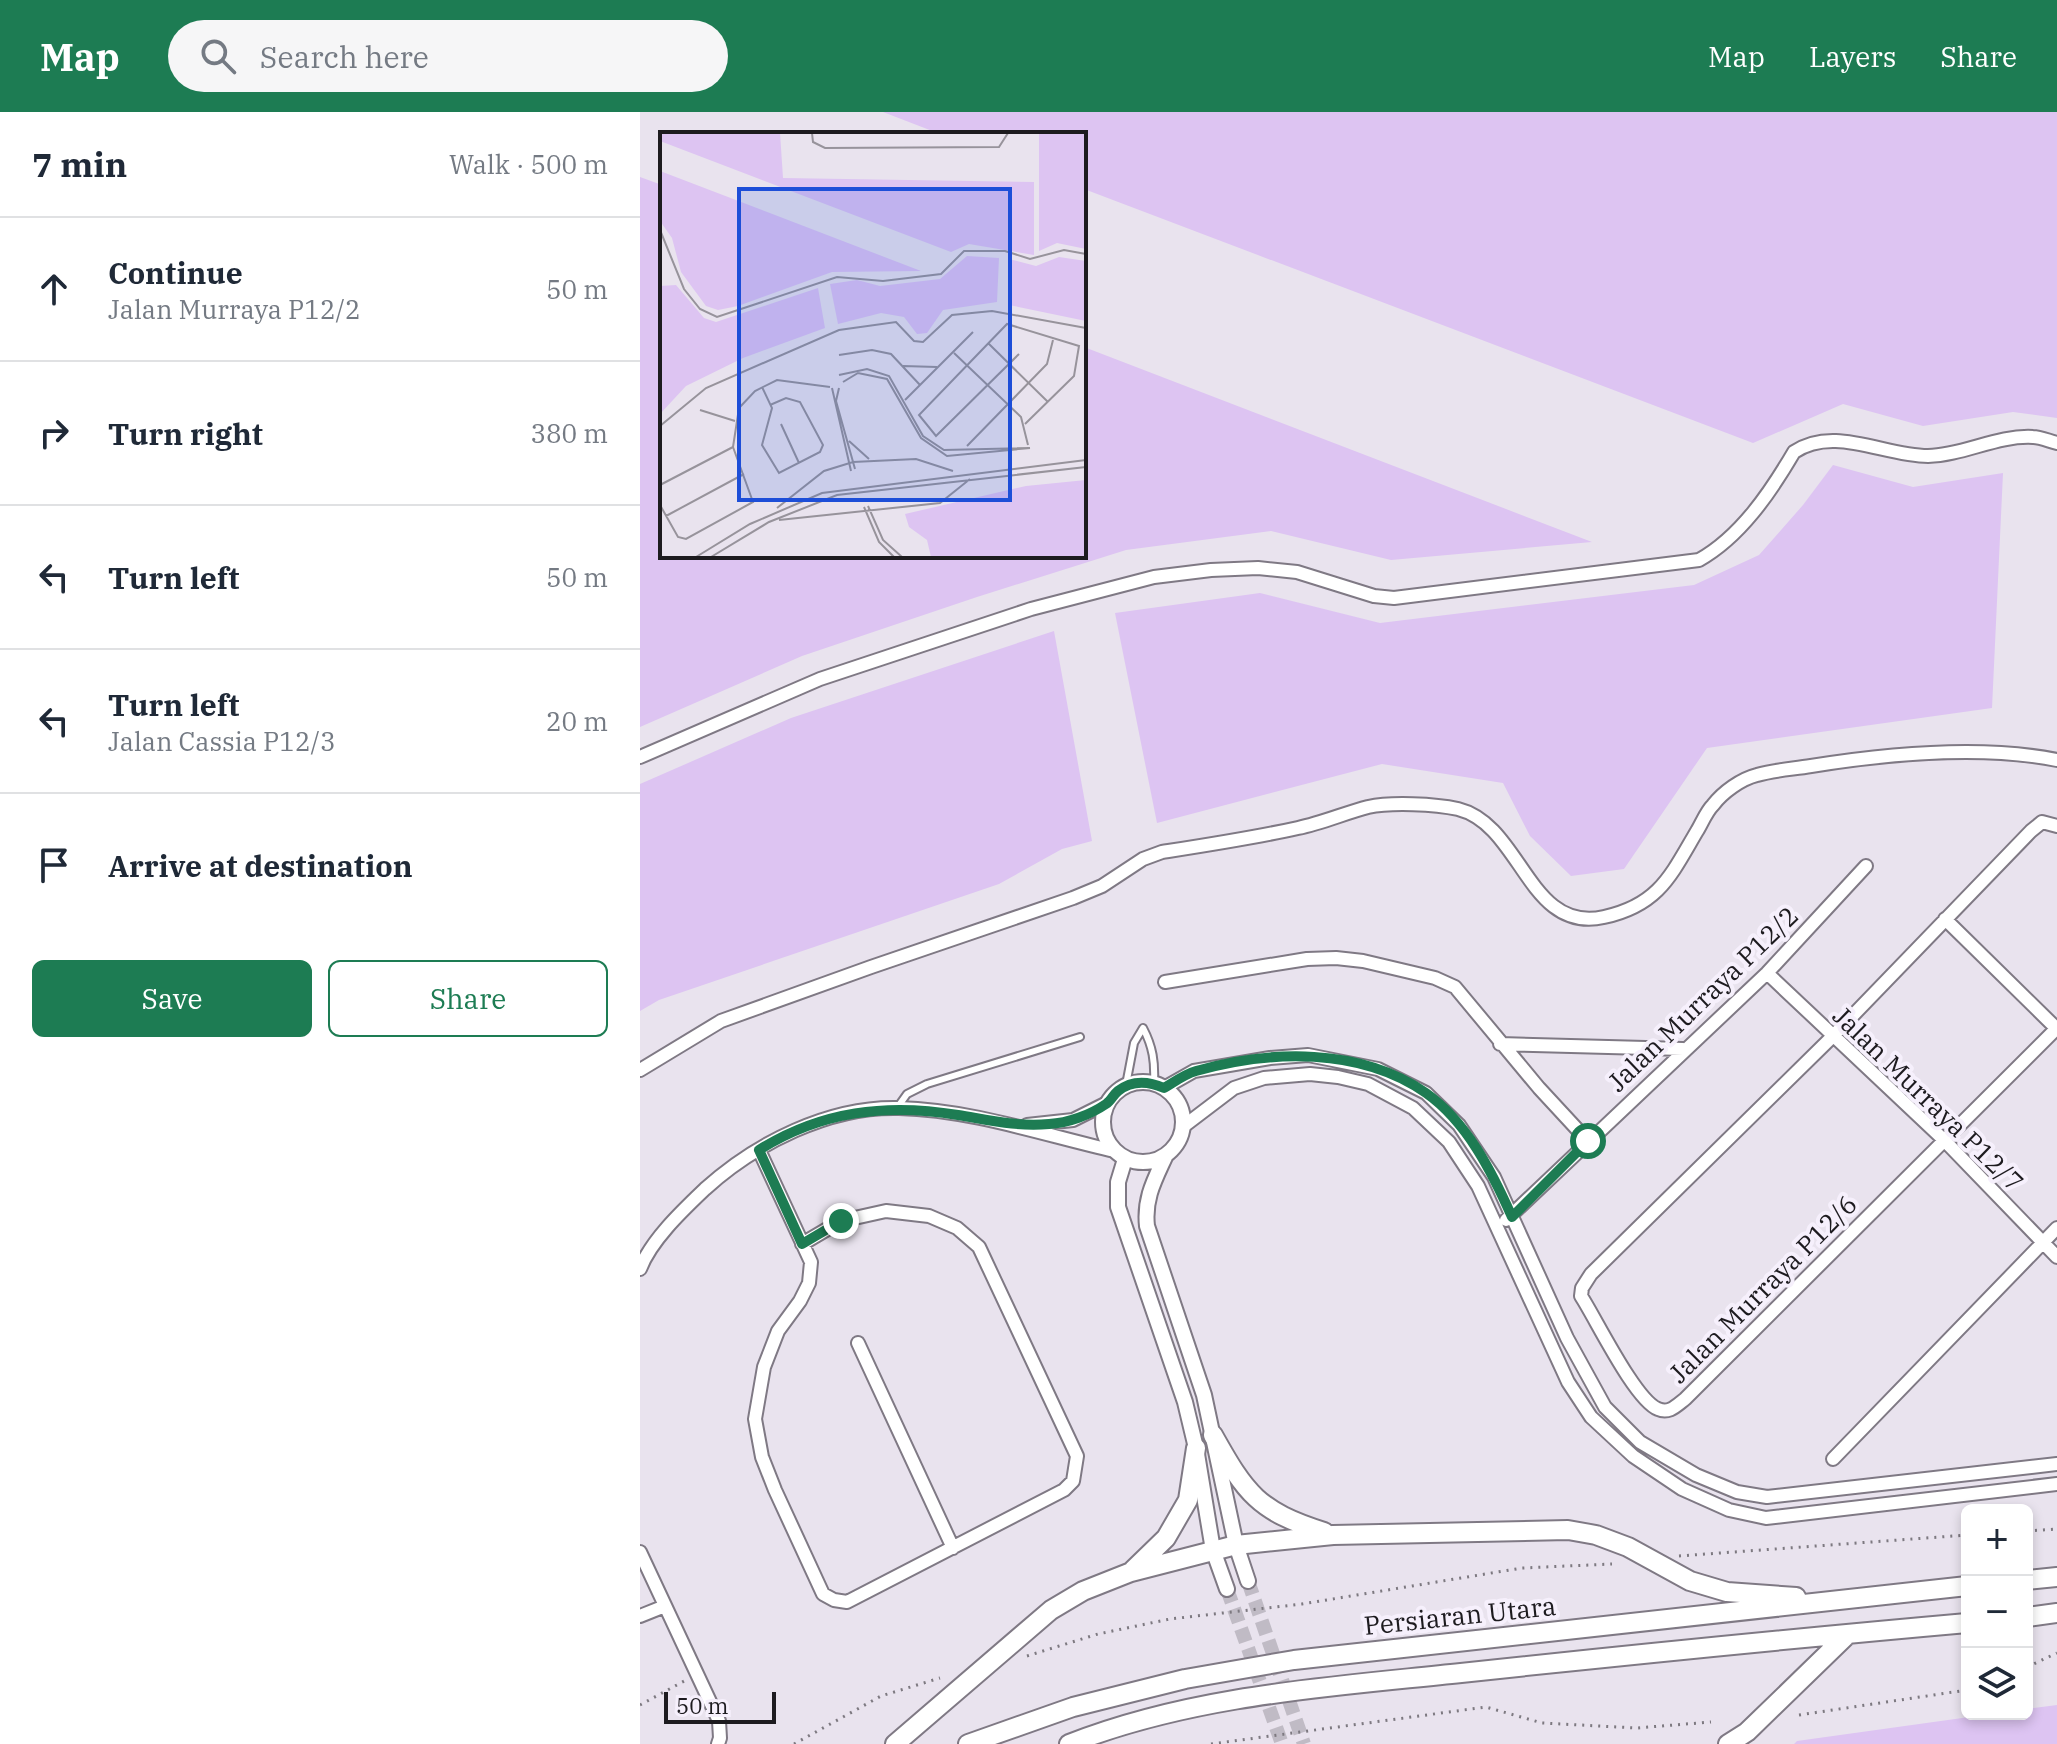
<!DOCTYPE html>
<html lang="en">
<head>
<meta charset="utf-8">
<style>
  :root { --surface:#fff; --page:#f6f6f7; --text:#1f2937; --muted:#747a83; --line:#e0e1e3; --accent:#1d7c53 }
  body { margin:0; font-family:"IBM Plex Serif",serif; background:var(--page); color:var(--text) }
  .controls { position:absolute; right:24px; bottom:24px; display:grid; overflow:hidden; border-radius:12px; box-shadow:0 4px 12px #0003 }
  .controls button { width:72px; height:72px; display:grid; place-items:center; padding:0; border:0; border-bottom:2px solid var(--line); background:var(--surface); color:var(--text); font:40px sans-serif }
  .scale { position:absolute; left:24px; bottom:20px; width:112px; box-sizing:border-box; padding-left:8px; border:4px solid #1d1b1f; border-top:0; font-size:22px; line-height:28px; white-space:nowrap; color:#1d1b1f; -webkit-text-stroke:6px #f6f0fc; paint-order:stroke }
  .stop { position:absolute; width:24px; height:24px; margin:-18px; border:6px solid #1d7c53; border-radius:50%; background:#fff }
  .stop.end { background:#1d7c53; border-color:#fff; box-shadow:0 2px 8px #0008 }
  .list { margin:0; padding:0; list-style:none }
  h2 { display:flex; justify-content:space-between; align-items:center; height:104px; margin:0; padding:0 32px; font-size:34px }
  h2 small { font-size:26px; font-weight:400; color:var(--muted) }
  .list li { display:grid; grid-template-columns:52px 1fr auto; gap:24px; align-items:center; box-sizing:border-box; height:144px; padding:0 32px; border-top:2px solid var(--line) }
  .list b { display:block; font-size:30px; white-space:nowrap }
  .list p { margin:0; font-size:26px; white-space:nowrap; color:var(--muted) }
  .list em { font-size:26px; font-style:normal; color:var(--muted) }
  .actions { display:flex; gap:16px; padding:24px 32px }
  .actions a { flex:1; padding:18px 0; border:2px solid var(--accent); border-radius:12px; text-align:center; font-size:28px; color:var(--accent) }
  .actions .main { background:var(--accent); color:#fff }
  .icon { flex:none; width:44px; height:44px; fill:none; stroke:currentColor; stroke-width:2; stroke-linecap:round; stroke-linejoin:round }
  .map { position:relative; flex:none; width:1417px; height:1632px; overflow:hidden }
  header { display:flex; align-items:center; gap:48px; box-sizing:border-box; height:112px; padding:0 40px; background:var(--accent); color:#fff }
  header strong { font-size:38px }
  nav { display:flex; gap:44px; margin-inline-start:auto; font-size:28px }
  .search { width:560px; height:72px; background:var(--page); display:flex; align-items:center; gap:20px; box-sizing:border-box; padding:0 28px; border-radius:44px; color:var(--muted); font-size:30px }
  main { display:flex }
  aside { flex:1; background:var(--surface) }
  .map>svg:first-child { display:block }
  .green { fill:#ddc4f2 }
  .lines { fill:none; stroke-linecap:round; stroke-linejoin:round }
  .tertiary-tunnel { stroke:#c0bbc5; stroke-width:14; stroke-dasharray:14 7; stroke-linecap:butt }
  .service-casing { stroke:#7f7984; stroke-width:10 }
  .minor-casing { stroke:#7f7984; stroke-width:16 }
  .tertiary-casing { stroke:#7f7984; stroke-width:18 }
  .primary-casing { stroke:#7f7984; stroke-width:22 }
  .path { stroke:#7d7980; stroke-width:3; stroke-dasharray:2 6; stroke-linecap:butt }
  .service { stroke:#fff; stroke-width:6 }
  .minor { stroke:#fff; stroke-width:12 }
  .tertiary { stroke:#fff; stroke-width:14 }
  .primary { stroke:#fff; stroke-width:18 }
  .route { stroke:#1d7c53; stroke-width:10 }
  .labels { text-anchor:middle; stroke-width:8; stroke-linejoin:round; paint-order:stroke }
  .street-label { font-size:26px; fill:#1d1b1f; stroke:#f6f0fc }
  .inset-road { fill:none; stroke:#97939b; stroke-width:2 }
  .view { fill:#1d4ed8; fill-opacity:0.15; stroke:#1d4ed8; stroke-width:4 }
  .inset-edge { fill:none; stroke:#1d1b1f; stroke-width:4 }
</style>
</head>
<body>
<header>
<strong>Map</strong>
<div class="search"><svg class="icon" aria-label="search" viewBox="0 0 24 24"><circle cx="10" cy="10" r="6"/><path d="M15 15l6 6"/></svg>Search here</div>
<nav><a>Map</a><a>Layers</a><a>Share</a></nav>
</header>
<main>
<aside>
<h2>7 min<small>Walk · 500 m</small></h2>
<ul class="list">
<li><svg class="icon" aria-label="ahead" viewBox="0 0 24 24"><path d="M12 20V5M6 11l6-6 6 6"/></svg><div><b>Continue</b><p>Jalan Murraya P12/2</p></div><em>50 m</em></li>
<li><svg class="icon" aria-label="right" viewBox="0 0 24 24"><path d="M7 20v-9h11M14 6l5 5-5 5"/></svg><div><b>Turn right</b></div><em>380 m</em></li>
<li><svg class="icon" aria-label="left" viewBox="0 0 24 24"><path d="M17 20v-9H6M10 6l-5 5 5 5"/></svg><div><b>Turn left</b></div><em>50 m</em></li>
<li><svg class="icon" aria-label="left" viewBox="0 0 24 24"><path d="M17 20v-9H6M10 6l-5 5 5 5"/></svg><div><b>Turn left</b><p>Jalan Cassia P12/3</p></div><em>20 m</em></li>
<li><svg class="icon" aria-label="arrive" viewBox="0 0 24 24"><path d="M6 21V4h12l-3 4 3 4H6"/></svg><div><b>Arrive at destination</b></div></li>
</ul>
<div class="actions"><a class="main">Save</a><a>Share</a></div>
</aside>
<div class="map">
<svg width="1417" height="1632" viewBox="0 0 1417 1632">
  <rect width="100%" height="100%" fill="#e9e3ee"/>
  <path class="green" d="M243,0H1417V306L1373,300L1283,314L1203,292L1113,331L444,77V22H300Z
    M0,65L22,73V444H444V235L952,430L751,448L631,419L486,438L337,485L162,544L0,615Z
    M1193,353L1273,375L1363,361L1352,596L1067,636L984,757L931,764L890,724L863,671L742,652L517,711L475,501L620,481L740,511L1054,473L1119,443L1163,393Z
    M414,519L452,729L422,737L359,772L19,888L0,899V672L151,606Z
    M1417,1593V1632H1154L1157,1629L1351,1602H1387V1597Z"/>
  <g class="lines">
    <path class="tertiary-tunnel" d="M608,1469L664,1632
      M587,1477L642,1632"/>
    <g class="service-casing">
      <path id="service" d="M486,973L494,931L503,916C513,935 515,950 514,971
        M257,996L267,982L287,972L440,925"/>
    </g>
    <g class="minor-casing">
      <path id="minor" d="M0,645L180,567L391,497L514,465L571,458L618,456L657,460L734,484L754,486L1059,448C1100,425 1130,381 1154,340C1194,313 1244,344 1288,344C1324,343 1357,323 1393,325C1400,325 1409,329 1417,331
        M1417,714L1402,710L1391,719L1192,925L951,1162L942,1176L941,1184C956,1207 995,1288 1018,1297C1029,1302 1036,1294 1045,1287L1417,916
        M1305,807L1417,917
        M1127,861L1304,1028L1417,1145
        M525,870L667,847L696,846L723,849L795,866L815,875L899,976L948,1029
        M860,932L1043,937
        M0,958L81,909L231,855L433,786L462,774L503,747L522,740C567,733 613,726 658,716C682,711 705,701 728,695C751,690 795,692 818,697C882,713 888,822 964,805C1019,793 1031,763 1057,719C1062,711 1066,700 1073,693C1083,680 1101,667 1117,663C1134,658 1153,657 1171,654C1246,642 1342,633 1417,648
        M524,976L554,959L630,946L668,943L738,957L786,981L819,1013L854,1065L927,1226L965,1295L1000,1330L1056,1363L1097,1380L1127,1385L1417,1352
        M387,1013L433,1008L467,991
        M544,1014L594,976L624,966L670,962L698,965L728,972L773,996L809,1030L838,1074L928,1270L951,1305L993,1344L1042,1377L1089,1398L1126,1406L1417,1372
        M119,1038L171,1150L169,1171L160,1189L138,1219L124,1255L115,1307L122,1345L135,1378L183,1482L194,1488L207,1490L424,1378L433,1369L437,1344L339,1135L317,1116L289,1104L246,1099L201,1109L162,1132
        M866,1108L1127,861L1226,754
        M0,1157C11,1128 43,1098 65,1077C116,1031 189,994 259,996C333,998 404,1023 475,1039
        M218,1231L313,1436
        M1193,1347L1417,1116
        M0,1440L79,1609L80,1626L78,1632
        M0,1504L25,1494"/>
    </g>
    <g class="tertiary-casing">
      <path id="tertiary" d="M463 1010a40 40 0 1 1 80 0a40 40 0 1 1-80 0Z
        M525,1045C514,1069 504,1087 507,1114L564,1283L596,1433L608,1469
        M485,1047L478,1070V1095L545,1290L556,1336L573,1438L587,1477"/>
    </g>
    <g class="primary-casing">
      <path id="primary" d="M573,1323C606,1382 618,1399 684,1420
        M493,1458L526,1426L548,1388L556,1336
        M1387,1468L1417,1465
        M1387,1505L1417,1501
        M255,1632L411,1498L443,1479L491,1460L596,1433L693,1423L928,1418L956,1423L988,1435L1050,1469L1087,1480L1156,1485
        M328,1632L433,1595L545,1567L654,1548L1327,1474
        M429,1632C553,1583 689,1575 821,1561C989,1543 1158,1526 1327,1511
        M1088,1632L1107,1620L1208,1522"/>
    </g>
    <path class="path" d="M1387,1419L1417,1417
      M1039,1444L1327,1423
      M387,1544L458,1522L530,1507L662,1492L882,1456L972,1452
      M1387,1555L1417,1541
      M0,1593L46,1568
      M1159,1603L1327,1578
      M154,1632L241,1584L300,1566
      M571,1632L846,1595L902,1611L997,1616L1071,1610"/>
    <use href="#service" class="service"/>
    <use href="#minor" class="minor"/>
    <use href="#tertiary" class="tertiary"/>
    <use href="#primary" class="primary"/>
  </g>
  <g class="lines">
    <path class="route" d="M201,1109L162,1132L119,1038C181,999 247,991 318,1003C349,1008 377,1015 409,1012C428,1011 450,1003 466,992C471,989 473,983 478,979C492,968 508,969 524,976C534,970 545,962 556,959C630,938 720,935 786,981C827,1010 852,1060 872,1105L948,1029"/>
  </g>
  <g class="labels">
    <g class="street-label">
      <text transform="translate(1063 887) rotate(-44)" y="9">Jalan Murraya P12/2</text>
      <text transform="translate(1288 987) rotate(44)" y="9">Jalan Murraya P12/7</text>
      <text transform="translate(1123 1177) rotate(-45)" y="9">Jalan Murraya P12/6</text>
      <text transform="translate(820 1504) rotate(-6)" y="9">Persiaran Utara</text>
    </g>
  </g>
  <g transform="translate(20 20)">
    <rect width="426" height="426" fill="#e9e3ee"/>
    <path d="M0,1H120L123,46L374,50V123L309,112L291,120L0,9ZM379,1H426V117L397,111L379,119ZM0,39L261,139L172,140L78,174L58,178L46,174L21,140L12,106L0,89ZM307,124L339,126L337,170L283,178L267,201L257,202L244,185L221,181L178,192L170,152L197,148L220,154L280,147ZM399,125L426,129V189L349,173V127L376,134ZM16,153L44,186L56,190L158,156L165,196L83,226L26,254L0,282V154ZM426,348V425H271L267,408L249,395L245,382L366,354Z" fill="#ddc4f2"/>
    <path class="inset-road" d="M152,1L153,10L165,16L339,15L348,1M0,98L24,157L40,177L57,185L177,145L223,149L281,142L304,119H345L370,127L404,118L426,122M328,211L388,270M294,221L361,285L368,313M359,222L276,304L259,283L347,192L419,214L414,244L365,292M179,223L212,218L231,222L260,253M243,234L277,235M179,243L207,237L229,244L263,304L284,318L370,316M183,250L198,241L227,247L261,306L287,324L370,316M102,255L112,276L102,313L119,341L160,320L163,313L140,270L126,266L110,273M172,256L191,339M179,256L176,269L195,337M245,268L313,200M40,278L75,289M121,292L139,331M0,294L46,256L179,198L236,190L254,209L263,210L292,183L332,179L426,196M189,309L209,327M307,314L387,232L393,208M0,353L73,315M0,373L18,405L26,407L93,370L73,315L79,276L95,259L117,248L170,255M208,374L223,408L242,425M204,375L219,410L234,425M117,376L164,339L193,330L256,327L293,339M6,384L84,342M119,388L280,371L310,347M36,425L90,392L162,361L426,328M51,425L109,390L177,363L426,335"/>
    <path class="view" d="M79,57H350V368H79Z"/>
    <rect width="426" height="426" class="inset-edge"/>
  </g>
</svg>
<div class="controls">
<button>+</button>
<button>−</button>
<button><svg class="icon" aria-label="layers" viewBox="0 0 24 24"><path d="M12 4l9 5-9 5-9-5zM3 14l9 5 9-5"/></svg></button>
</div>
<div class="scale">50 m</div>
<div class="stop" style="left:948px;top:1029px"></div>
<div class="stop end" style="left:201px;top:1109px"></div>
</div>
</main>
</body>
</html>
